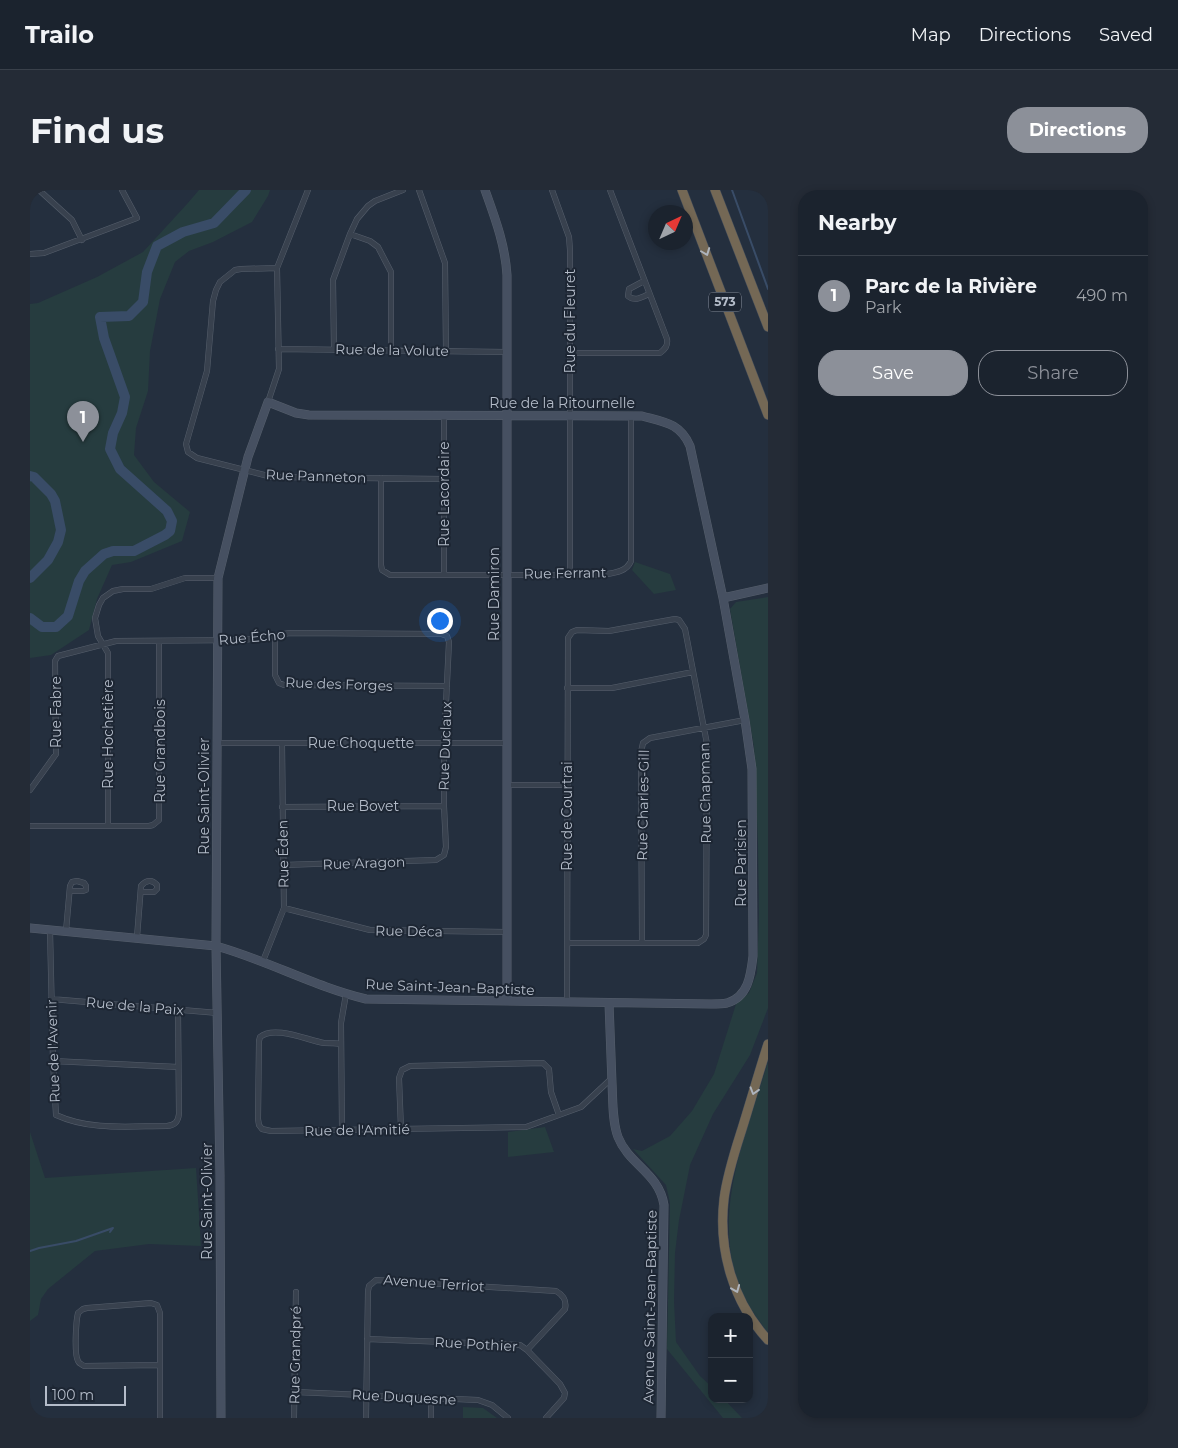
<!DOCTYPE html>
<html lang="en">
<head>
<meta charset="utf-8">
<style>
  :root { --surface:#1b232e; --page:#242b36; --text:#f1f3f6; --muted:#a0a4aa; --line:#39404a; --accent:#8c9099 }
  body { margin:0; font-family:Montserrat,sans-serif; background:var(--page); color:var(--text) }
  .controls { position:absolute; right:15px; bottom:15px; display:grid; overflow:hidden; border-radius:10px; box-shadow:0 2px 8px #0003 }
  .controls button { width:45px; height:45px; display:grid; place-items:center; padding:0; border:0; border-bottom:1px solid var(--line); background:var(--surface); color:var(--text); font:25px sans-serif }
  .compass { position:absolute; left:618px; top:15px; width:45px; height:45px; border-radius:50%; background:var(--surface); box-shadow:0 2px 8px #0003; rotate:44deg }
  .scale { position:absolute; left:15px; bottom:12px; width:81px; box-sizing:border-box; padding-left:5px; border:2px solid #b4bcc9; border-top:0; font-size:14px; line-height:18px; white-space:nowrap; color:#b4bcc9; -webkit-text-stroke:4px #1d2633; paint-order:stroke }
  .you { position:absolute; left:409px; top:430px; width:18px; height:18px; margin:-12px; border:4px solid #fff; border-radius:50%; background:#1a73e8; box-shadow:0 0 0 8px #1a73e833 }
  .badge { display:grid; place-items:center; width:32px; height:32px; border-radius:50%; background:var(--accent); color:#fff; font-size:16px; font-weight:700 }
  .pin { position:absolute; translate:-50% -41px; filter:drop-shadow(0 1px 2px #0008) }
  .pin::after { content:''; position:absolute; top:26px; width:18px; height:15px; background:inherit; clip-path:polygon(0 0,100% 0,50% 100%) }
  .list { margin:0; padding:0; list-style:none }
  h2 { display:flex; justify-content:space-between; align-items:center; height:65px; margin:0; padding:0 20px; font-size:21px }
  h2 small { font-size:16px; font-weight:400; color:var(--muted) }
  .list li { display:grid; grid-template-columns:32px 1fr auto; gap:15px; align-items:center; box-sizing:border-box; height:80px; padding:0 20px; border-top:1px solid var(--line) }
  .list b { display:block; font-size:19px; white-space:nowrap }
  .list p { margin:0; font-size:16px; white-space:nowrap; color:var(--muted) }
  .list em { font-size:16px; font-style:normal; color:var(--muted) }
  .actions { display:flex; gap:10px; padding:15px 20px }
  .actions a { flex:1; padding:11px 0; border:1px solid var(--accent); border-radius:20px; text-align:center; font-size:18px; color:var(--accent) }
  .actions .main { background:var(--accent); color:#fff }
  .map { position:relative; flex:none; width:738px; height:1228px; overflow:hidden; border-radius:20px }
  header { display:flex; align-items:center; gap:30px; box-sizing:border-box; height:70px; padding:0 25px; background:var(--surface); border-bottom:1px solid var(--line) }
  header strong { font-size:24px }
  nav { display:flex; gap:28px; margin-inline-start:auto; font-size:18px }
  .intro { display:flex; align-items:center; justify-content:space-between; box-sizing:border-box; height:120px; padding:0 30px }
  h1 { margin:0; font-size:35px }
  .button { padding:12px 22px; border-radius:20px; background:var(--accent); color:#fff; font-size:18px; font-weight:700 }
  main { display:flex; gap:30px; padding:0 30px }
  aside { flex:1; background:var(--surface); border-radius:20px; box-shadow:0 2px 8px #0003 }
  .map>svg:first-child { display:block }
  .green { fill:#263c3f }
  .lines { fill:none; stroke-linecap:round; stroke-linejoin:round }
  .stream { stroke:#394c67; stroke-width:2 }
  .river { stroke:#394c67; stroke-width:10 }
  .street-casing { stroke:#565f6c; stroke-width:6 }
  .secondary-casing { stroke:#565f6c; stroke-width:9 }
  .highway-casing { stroke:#434c59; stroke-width:10 }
  .street { stroke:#38414e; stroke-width:5 }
  .secondary { stroke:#465061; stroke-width:8 }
  .highway { stroke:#746855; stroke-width:9 }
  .oneway { stroke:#aeb4bd }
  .labels { text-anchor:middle; stroke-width:4; stroke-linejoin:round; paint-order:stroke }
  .shield { fill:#1d2633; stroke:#878f9c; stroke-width:1 }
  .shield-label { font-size:12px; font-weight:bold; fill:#b4bcc9 }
  .street-label { font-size:14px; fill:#b4bcc9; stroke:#1d2633 }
</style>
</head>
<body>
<header>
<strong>Trailo</strong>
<nav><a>Map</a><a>Directions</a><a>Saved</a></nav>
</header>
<div class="intro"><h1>Find us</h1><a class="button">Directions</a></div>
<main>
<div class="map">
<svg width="738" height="1228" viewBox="0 0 738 1228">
  <rect width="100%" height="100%" fill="#242f3e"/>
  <path class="green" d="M169,0H240L238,6L222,32L183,52L159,61L145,72L130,109L120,161L118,201L106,238L104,265L124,292L160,322L152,351L101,372L82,375L67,409L59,440L21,465L0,468V114L8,113L67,87L113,62L157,14Z
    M605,372L640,384L646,400L624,404L602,380Z
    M738,407V818L720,865L683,924L660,975L649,1030L645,1063L644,1111L646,1152L670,1186L682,1197V1209H694L712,1228H693L637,1159L640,1013L636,995L603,959L612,961L640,946L662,921L684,884L706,814L719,803L727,783L729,724L728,654L724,557L700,419L706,412Z
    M738,872V1142C666,1059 710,963 738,872Z
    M515,937L524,962L478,967V942Z
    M0,942L15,988L166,978L171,1056L119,1054L65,1061L18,1099L11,1109L8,1125L0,1131Z
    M433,1217L453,1218L467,1228H433Z"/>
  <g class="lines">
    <path class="stream" d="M702,0L738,99
      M0,1061L9,1058L46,1051L83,1038L80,1042"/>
    <path class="river" d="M0,286L4,287L21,304L25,311L31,340L28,352L18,370L0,388
      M0,428L12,437H26L38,426L49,391L55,381L74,364L83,361H104L135,345L140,341L142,331L137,321L90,279L80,259L83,243L92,223L95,207L74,148L70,127L99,126L113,112L117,82L127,56L153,42L184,33L216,0"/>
    <g class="street-casing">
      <path id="street" d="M9,0L42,30L52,50
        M389,0L415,73L416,161
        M522,0L539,47L540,60V384
        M320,44L340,51L348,57L361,82V160
        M0,64L14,63L107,28L92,0
        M247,78L211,79L205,80L190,92L186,100L183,111L177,181L156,254L158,262L167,268L242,287L414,289
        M614,91L599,99L598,106C605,112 612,107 619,104
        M248,159L477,162
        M304,159L303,90L320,44L327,29L338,16L345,11L373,0
        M540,163H630C635,159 638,156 637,149L580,0
        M238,212L249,179L247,78L278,0
        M351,288V375L352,380L360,385H570C582,383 596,383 601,371V225
        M414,384V225
        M245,446V485L249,493L254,495L417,496
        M537,498H582L663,482
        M186,553H477
        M477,595H537
        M0,600L26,564L25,471L28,466L86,451L214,450L260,443L411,444L417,446L419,452L414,554V616L416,657L414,665L406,670L253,675
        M252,617L414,616
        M0,636H119L123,635L129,630V451
        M78,636V463L68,446L65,428L69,415L73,408L83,401L93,399H121L155,388H188
        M254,718L340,740L476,742
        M20,740L23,871L26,925C61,941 100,936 137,936C145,935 148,932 149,924L148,820
        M36,741L40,696L42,692L47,691L54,693L56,696V700L53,701H40
        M107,747L111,696C116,690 122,689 127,695V699L124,702H111
        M612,752L611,562L613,553L620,548L715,530
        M233,771L254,718L252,553
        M21,809L188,823
        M537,812V803L538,448L542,442L547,440L579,441L645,429L649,430L655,439L677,554L676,745L674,749L668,753H537
        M310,854C305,853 299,853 294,853C277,850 244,835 230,847L229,851L228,929L229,935L232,939L241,941L496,937L551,917L582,888
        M23,871L148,877
        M371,939L369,888L372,880L380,876L513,873L519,879L521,902L529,925
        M312,940L311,833L316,804
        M337,1149L490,1155L497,1160L530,1194L535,1203L534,1208L516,1228
        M130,1175L54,1176C52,1174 49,1174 48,1171C44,1164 46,1131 48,1123L53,1119L57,1118L121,1113L127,1115L130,1123V1228
        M265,1202L448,1210L462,1215L478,1228
        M264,1228L266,1102
        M336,1228L338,1101L339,1096L346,1090L526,1101C533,1105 537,1110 535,1119L497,1160
        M401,1228V1208"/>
    </g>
    <g class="secondary-casing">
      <path id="secondary" d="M455,0C465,28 475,54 477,85V811
        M693,408L738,398
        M0,738L186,756C237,770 285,797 336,809L681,814C686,814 692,814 697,813C719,807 721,783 723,766L722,579L715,530L693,408L660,256C650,233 634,232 612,226L279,225L266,223L238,212L218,267L188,388L186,756L190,985L191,1228
        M579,813C580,840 581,866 582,893C583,910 582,931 588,947C599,975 629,983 634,1015L631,1228"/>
    </g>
    <g class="highway-casing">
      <path id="highway" d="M652,0L738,225
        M685,0L738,137
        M738,854C729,882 721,910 712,939C705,961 697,985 694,1009C688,1060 703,1112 738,1150"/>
    </g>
    <use href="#street" class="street"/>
    <use href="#secondary" class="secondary"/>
    <use href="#highway" class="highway"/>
  </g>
  <defs><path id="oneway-chevron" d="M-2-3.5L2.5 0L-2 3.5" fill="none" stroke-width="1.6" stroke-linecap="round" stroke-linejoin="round" transform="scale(1.25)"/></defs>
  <g class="oneway">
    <use href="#oneway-chevron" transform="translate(676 62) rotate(69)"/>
    <use href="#oneway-chevron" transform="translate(724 901) rotate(107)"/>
    <use href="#oneway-chevron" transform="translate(706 1099) rotate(68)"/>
  </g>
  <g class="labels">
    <rect class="shield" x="679" y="102.5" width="32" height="19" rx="4"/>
    <g class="shield-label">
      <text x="695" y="116">573</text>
    </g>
    <g class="street-label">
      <text transform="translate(540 131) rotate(-90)" y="5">Rue du Fleuret</text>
      <text transform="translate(362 160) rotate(1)" y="5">Rue de la Volute</text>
      <text x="532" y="218">Rue de la Ritournelle</text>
      <text transform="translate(286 286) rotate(2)" y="5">Rue Panneton</text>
      <text transform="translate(414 304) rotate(-90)" y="5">Rue Lacordaire</text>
      <text transform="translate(535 383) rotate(-1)" y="5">Rue Ferrant</text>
      <text transform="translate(464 404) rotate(-90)" y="5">Rue Damiron</text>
      <text transform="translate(222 447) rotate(-5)" y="5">Rue Écho</text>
      <text transform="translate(309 494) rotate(2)" y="5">Rue des Forges</text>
      <text transform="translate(26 522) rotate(-90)" y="5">Rue Fabre</text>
      <text transform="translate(78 544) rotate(-90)" y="5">Rue Hochetière</text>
      <text x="331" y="558">Rue Choquette</text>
      <text transform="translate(415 556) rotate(-88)" y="5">Rue Duclaux</text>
      <text transform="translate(130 561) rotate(-90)" y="5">Rue Grandbois</text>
      <text transform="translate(675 603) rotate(-91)" y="5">Rue Chapman</text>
      <text transform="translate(174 606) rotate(-90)" y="5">Rue Saint-Olivier</text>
      <text transform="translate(613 615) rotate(-89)" y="5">Rue Charles-Gill</text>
      <text x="333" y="621">Rue Bovet</text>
      <text transform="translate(537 626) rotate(-90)" y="5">Rue de Courtrai</text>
      <text transform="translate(253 664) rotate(-91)" y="5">Rue Éden</text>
      <text transform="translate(334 673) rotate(-2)" y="5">Rue Aragon</text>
      <text transform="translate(711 673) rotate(-90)" y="5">Rue Parisien</text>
      <text transform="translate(379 741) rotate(1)" y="5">Rue Déca</text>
      <text transform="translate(420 797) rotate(2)" y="5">Rue Saint-Jean-Baptiste</text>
      <text transform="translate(105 816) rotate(5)" y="5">Rue de la Paix</text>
      <text transform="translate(23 861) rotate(-92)" y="5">Rue de l'Avenir</text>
      <text transform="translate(327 940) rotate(-1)" y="5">Rue de l'Amitié</text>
      <text transform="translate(177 1011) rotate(-90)" y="5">Rue Saint-Olivier</text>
      <text transform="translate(404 1093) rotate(4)" y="5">Avenue Terriot</text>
      <text transform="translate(620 1117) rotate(-89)" y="5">Avenue Saint-Jean-Baptiste</text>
      <text transform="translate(446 1154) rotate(3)" y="5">Rue Pothier</text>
      <text transform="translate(265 1165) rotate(-89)" y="5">Rue Grandpré</text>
      <text transform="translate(374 1207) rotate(3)" y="5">Rue Duquesne</text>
    </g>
  </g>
</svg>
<div class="controls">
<button>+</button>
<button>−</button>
</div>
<svg class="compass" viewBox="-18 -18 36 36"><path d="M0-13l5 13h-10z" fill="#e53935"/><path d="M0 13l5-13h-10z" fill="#a0a4aa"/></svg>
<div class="scale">100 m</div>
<div class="you"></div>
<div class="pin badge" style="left:53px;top:252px">1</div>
</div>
<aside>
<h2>Nearby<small></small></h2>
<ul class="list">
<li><span class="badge">1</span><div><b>Parc de la Rivière</b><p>Park</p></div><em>490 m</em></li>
</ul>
<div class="actions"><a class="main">Save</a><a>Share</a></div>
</aside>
</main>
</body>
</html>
